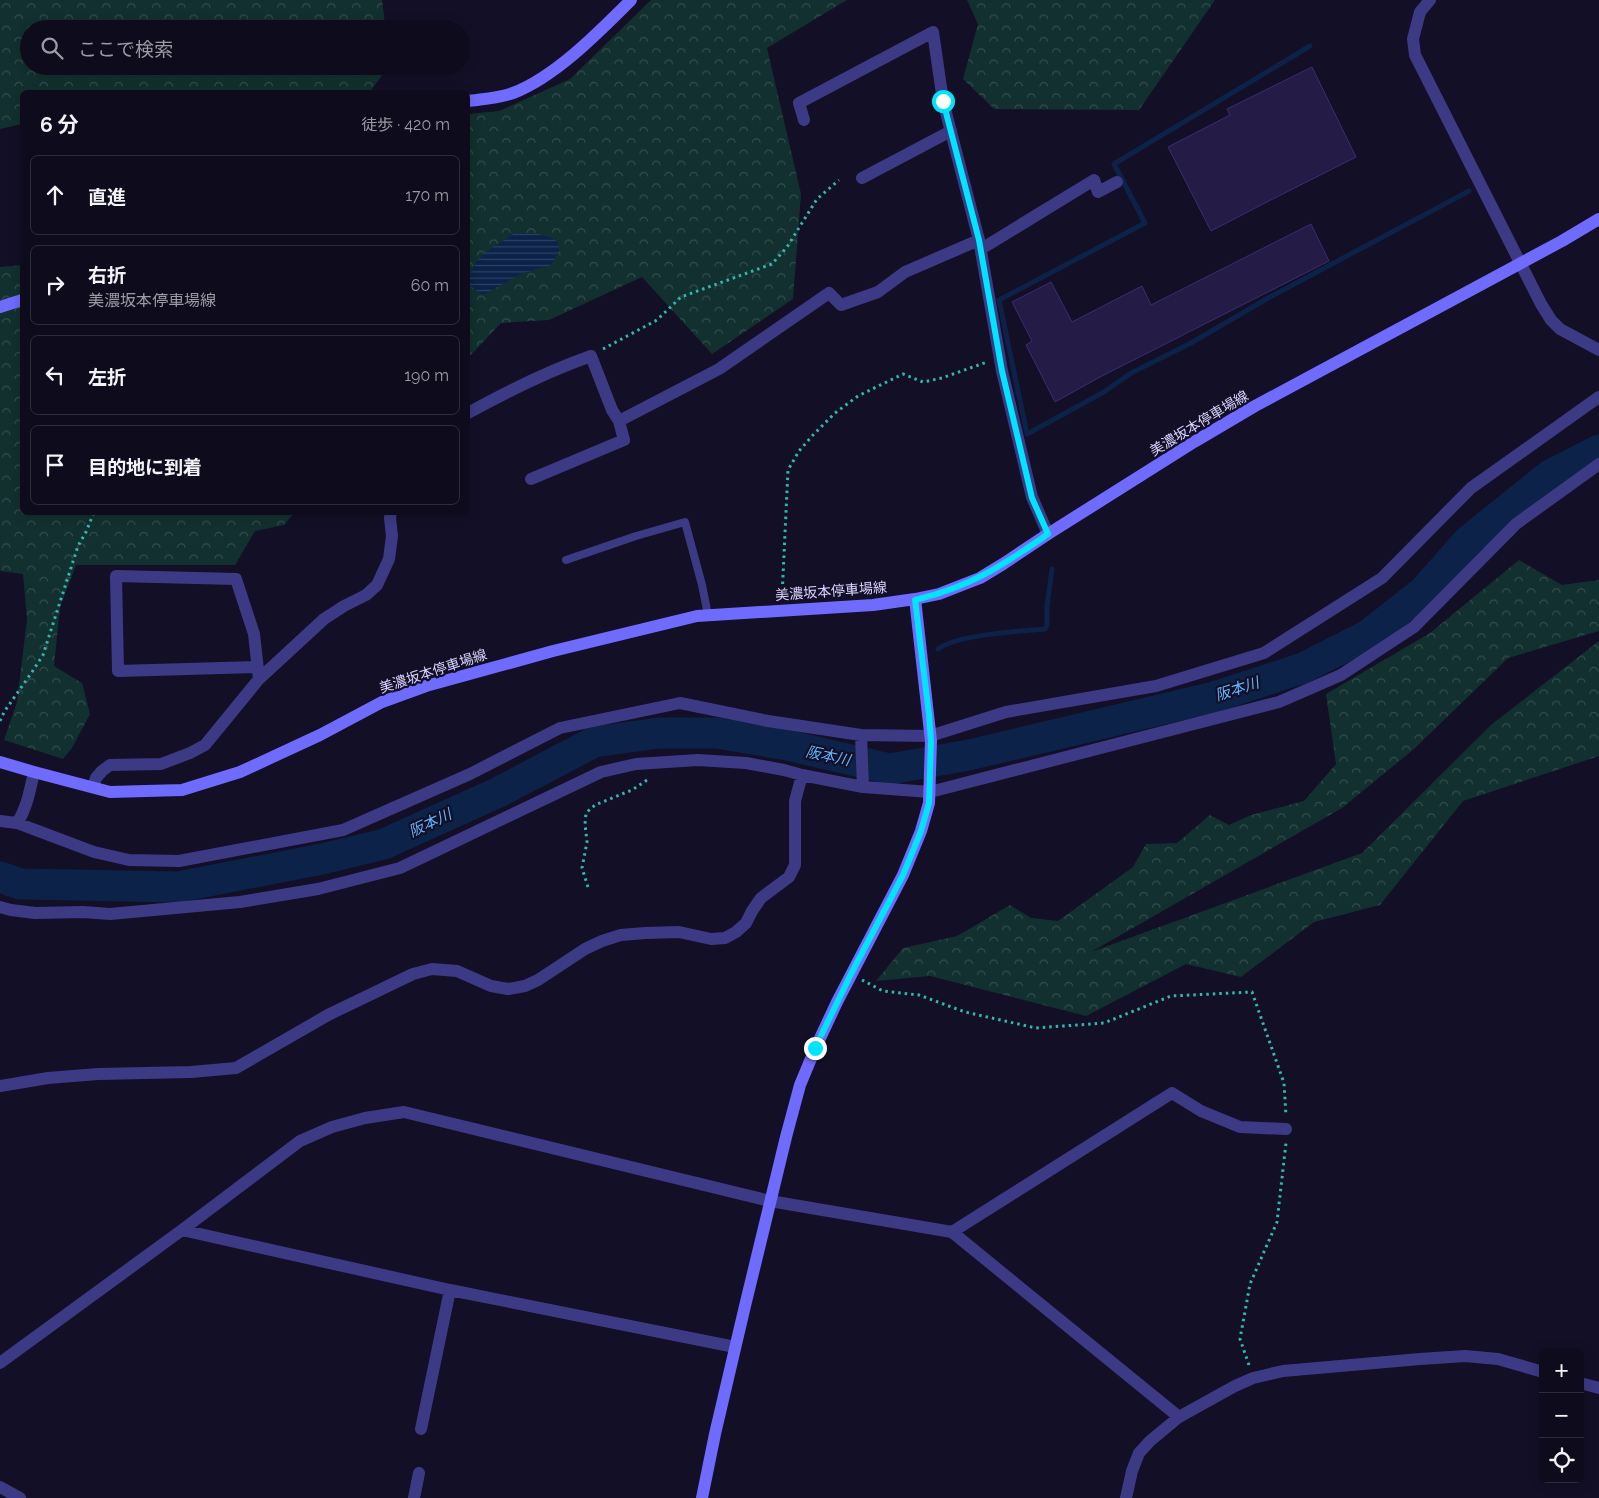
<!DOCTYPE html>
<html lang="ja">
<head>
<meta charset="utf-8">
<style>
  :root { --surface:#0e0b1c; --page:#171425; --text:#f1f3f6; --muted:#9b9ba3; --line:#2e2b3b }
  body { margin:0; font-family:Raleway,"Noto Sans JP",sans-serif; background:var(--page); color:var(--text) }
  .controls { position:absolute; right:15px; bottom:15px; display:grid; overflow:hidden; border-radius:8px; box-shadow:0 2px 12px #0003 }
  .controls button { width:45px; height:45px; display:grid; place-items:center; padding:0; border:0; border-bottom:1px solid var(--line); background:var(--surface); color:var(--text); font:25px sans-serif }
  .stop { position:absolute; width:15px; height:15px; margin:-11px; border:4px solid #00e5ff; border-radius:50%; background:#fff }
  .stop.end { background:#00e5ff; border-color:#fff; box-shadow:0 1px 5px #0008 }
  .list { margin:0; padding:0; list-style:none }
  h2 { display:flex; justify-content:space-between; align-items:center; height:65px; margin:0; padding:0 20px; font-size:21px }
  h2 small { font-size:16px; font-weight:400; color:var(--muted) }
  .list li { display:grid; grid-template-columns:32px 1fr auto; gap:15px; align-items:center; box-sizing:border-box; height:80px; margin:0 10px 10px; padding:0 10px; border:1px solid var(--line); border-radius:8px }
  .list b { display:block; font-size:19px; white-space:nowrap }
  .list p { margin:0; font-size:16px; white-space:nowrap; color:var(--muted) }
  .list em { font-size:16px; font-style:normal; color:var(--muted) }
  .icon { flex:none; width:28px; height:28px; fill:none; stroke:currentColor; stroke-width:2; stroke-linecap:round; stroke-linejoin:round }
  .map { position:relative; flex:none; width:1599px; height:1498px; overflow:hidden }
  .search { position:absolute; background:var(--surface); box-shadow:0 2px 12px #0003; left:20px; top:20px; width:450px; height:55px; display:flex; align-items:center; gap:12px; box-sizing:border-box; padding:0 18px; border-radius:28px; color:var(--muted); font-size:19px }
  .panel { position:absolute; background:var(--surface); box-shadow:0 2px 12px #0003; left:20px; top:90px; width:450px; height:425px; border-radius:8px }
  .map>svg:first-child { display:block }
  .forest { fill:url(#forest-crowns) }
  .water { fill:url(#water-rules) }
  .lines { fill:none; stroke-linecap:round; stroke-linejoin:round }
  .stream { stroke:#0c2248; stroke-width:5 }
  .river { stroke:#0c2248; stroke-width:31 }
  .building { fill:#241b47; stroke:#3b2d73 }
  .path { stroke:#2fb8b0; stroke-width:3; stroke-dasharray:2.5 4; stroke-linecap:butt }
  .lane { stroke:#3d3a85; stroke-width:8 }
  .street { stroke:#3d3a85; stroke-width:12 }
  .secondary { stroke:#6f6bff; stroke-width:12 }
  .route { stroke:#00e5ff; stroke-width:6 }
  .labels { text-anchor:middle; stroke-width:4.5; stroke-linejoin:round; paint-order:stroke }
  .street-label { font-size:14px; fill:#d9d4ff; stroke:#130f26 }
  .water-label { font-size:15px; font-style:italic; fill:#62b6ff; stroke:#130f26 }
</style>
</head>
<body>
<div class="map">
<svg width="1599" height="1498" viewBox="0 0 1599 1498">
  <defs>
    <pattern id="forest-crowns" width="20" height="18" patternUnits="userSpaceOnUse" patternTransform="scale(1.25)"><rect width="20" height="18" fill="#12302f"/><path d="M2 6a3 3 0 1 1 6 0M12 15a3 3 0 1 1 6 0" fill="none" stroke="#344d4e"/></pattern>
    <pattern id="water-rules" width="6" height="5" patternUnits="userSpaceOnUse" patternTransform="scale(1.25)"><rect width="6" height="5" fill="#0c2248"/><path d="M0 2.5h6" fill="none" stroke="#2f4163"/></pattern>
  </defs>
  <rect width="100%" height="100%" fill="#130f26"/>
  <path class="forest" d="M0,0H382L385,24L383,29H29V66H389L370,92H22V124L0,129Z
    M651,0H847L767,48L801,194L793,299L712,354L642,277L549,320L501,323L468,358V114L499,111L570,79Z
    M967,0H1215L1139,110L994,109L963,79L978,24Z
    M22,265V512L294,513L284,525L255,531L235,565H76L60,607L54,666L82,683L90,714L72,748L63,759L4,740L17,702L27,619L23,574L0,571V267Z
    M1519,560L1562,585L1599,580V631L1508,658L1414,749L1342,808L1091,952L1362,853L1491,725L1599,641V756L1463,801L1380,905L1314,922L1241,977L1186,964L1086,1016L930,976L876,981L903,948L957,936L1010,905L1031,918L1058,921L1133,867L1146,844L1177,843L1210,815L1229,825L1251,815L1304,801L1336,764L1326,694L1430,633Z"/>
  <path class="water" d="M515,233C533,233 543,232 558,242L559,251L551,265L521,274L483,295L469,285C469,257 495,247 515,233Z"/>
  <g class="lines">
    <path class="stream" d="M1310,46L1114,164L1145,223L999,300L1027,434L1104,392L1131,373L1191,343L1270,297L1469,191
      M938,649C956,635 1020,631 1045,629L1047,625V606L1052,569"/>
    <path class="river" d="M0,877L20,884L178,887L322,859L384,844L499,792L594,742L659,733H717L787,745L890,769L969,755L1214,697L1303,668L1368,635L1423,592L1468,541L1550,475L1599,450"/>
  </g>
  <path class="building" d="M1312,67L1356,157L1261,205L1211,231L1168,147L1230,115L1227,109Z
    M1311,224L1329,261L1100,377L1055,402L1026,345L1032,341L1012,302L1051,282L1072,322L1142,286L1151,305Z"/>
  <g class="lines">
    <path class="path" d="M603,349L657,320L681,297L772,264L787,247L817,199L839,180
      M782,597L788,470L799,451L813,435L835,413L858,396L903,374L923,382L942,378L987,362
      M0,721L4,712L32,672L43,655L78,546L86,532L94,512
      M588,887L582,868L587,842L585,824L586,813L595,805L632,790L650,778
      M862,980L883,991L919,995L965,1012L1036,1028L1104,1023L1171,996L1252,992L1284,1083L1286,1116
      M1249,1365L1240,1339L1250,1284L1277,1222L1286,1143"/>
    <path class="lane" d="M566,560L636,536L685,522L702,585L708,615"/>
    <path class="street" d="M1430,0L1420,12L1413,39L1415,55L1541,304L1551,320L1560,329L1599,350
      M804,120L799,103L933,32L943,101L979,240L1002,371L1032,497L1048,534
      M862,178L951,131
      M981,249L1094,180L1098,192L1117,182
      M468,413C508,391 548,371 591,356L612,410L619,421L719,369L829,293L841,305L878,292L905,272L979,240
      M531,479L624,440L619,421
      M257,667L118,671L116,576L236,579L254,634L259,679
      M861,735L863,787
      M93,787L96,778L102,771L110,765L161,764L190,753L205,745L259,679L324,619L344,606L366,595L377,585L389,559L392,536L390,518L391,512
      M0,821L17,823C27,808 30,790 34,772
      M17,823L94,852L129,860L179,861L343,830L470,774L560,728L680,703L768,721L861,735L930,736L1006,712L1156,686L1264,653L1382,578L1471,488L1599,397
      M0,907L11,910L35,913L83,912L110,914L240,902L318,889L400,868L601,772L636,764L698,760L746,763L784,770L802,775
      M0,1086L48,1078L98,1074L191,1072L236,1068L328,1015L413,974L432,969L457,971L491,986L508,989L525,986L538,980L585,949L602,941L621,935L645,933L679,932L711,939L725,938L736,932L746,923L752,911L761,898L789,877L795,865V801L802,775L863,787L930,792L1279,702L1341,675L1414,627L1516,524L1599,464
      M182,1230L450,1290L735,1347
      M952,1232L1172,1093L1201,1111L1240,1127L1286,1129
      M0,1363L182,1230L300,1141L332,1127L365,1118L404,1112L770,1201L952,1232L1179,1417
      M1580,1383L1599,1388
      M421,1429L450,1290
      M0,1487L20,1498
      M414,1498L419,1473
      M1126,1498L1132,1471L1139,1453L1150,1441L1179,1417L1235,1386L1253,1378L1283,1371L1420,1359L1465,1356L1498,1359L1543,1372"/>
    <path class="secondary" d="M468,101C482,99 499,98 513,93C555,77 599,32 631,0
      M0,307L22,300
      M0,762L34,772L110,792L182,790L240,772L320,735L382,702L426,686L553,651L697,616L873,605L915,599L939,594L980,578L1003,564L1048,534L1194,442L1255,406L1562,241L1599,219
      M702,1498L715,1434L745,1306L786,1137L800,1085L815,1049L837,1002L903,875L921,831L929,803L931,741L915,599"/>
  </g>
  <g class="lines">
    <path class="route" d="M815,1048L851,974L903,875L921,831L929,803L931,741L929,715L915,600C970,587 1002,566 1048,534L1032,498L1002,371L979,240L943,101"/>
  </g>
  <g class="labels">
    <g class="street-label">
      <text transform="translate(1199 423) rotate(-31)" y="5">美濃坂本停車場線</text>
      <text transform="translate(831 591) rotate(-4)" y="5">美濃坂本停車場線</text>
      <text transform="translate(433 671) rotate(-18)" y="5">美濃坂本停車場線</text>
    </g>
    <g class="water-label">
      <text transform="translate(1237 689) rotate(-18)" y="5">阪本川</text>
      <text transform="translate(828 756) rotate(12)" y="5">阪本川</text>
      <text transform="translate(430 823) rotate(-25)" y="5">阪本川</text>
    </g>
  </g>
</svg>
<div class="controls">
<button>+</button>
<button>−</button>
<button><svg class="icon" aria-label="locate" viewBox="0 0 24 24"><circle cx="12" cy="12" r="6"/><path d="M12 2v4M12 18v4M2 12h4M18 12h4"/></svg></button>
</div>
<div class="stop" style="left:943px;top:101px"></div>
<div class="stop end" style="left:815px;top:1048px"></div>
<div class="search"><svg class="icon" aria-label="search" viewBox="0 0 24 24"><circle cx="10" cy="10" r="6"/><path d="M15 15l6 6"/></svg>ここで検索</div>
<section class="panel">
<h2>6 分<small>徒歩 · 420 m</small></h2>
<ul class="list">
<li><svg class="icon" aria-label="ahead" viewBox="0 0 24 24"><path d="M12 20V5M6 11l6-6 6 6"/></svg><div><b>直進</b></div><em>170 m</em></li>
<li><svg class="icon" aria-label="right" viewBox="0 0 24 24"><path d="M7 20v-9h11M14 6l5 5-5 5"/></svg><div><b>右折</b><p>美濃坂本停車場線</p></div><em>60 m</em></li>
<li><svg class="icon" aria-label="left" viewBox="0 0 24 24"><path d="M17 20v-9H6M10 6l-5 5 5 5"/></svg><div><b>左折</b></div><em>190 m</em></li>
<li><svg class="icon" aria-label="arrive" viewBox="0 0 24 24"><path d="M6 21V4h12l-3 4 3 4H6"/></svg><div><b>目的地に到着</b></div></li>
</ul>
</section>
</div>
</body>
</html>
